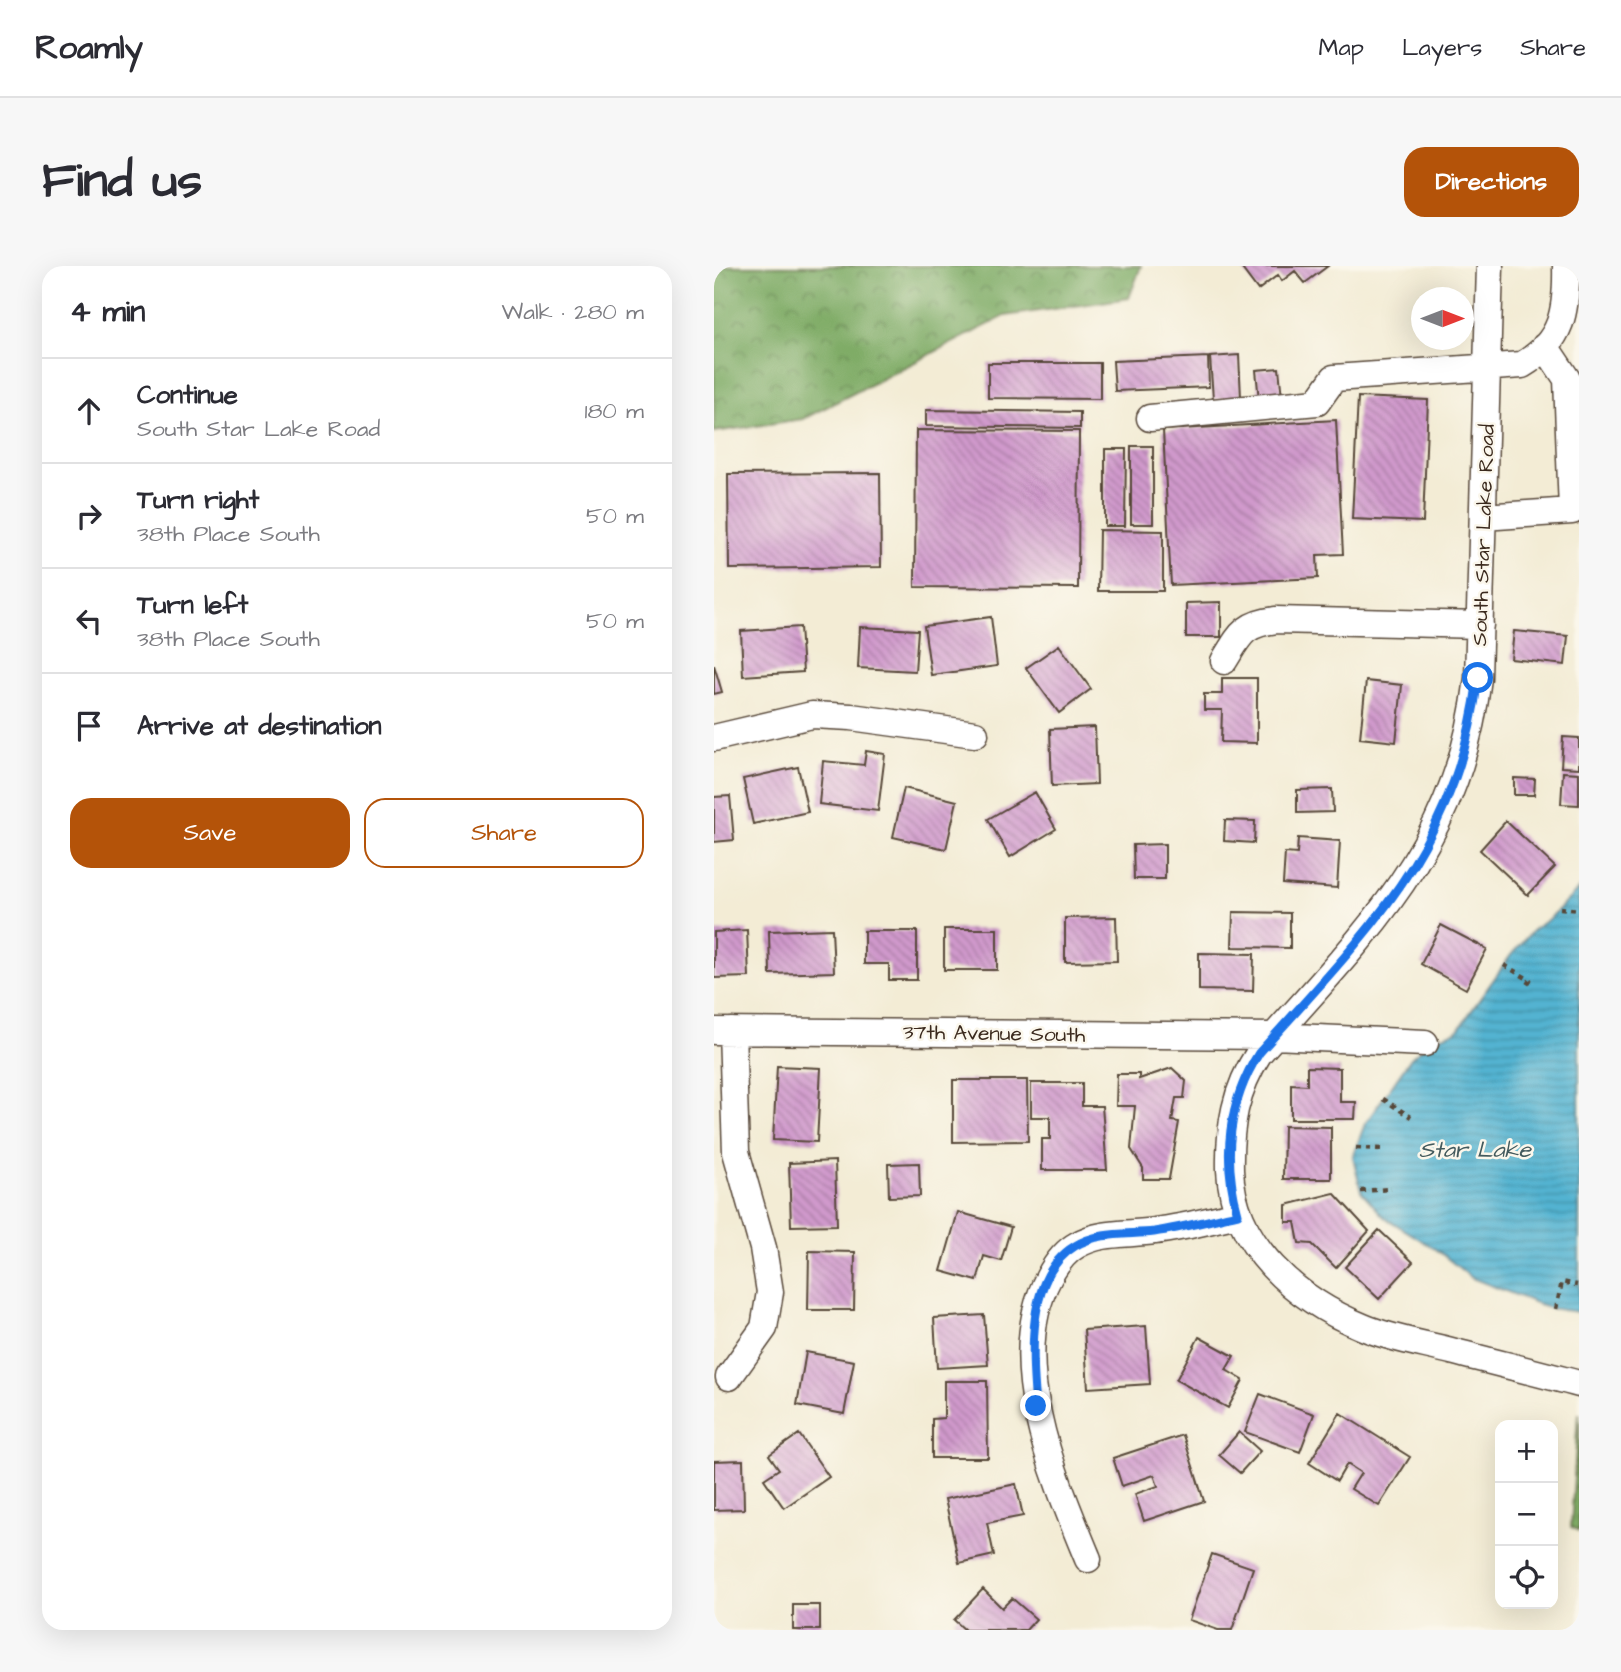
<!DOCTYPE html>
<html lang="en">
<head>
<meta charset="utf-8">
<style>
  :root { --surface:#fff; --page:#f7f7f7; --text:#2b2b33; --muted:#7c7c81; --line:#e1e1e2; --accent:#b45309 }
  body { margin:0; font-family:"Architects Daughter",sans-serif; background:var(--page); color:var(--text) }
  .controls { position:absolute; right:21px; bottom:21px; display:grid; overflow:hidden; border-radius:14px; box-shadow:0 7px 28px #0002 }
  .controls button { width:63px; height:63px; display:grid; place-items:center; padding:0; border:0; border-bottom:2px solid var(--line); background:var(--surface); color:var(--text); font:35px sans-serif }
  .compass { position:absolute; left:697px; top:21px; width:63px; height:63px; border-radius:50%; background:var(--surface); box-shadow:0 7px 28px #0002; rotate:90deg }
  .stop { position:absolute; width:21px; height:21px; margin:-16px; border:5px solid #1a73e8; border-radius:50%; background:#fff }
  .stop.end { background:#1a73e8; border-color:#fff; box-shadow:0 2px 7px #0008 }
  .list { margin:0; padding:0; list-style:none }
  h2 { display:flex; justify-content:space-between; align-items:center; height:91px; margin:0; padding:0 28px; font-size:30px }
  h2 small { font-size:23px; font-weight:400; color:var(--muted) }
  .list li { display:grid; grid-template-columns:46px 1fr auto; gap:21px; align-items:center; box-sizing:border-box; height:105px; padding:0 28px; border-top:2px solid var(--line) }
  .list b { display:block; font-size:26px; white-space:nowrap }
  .list p { margin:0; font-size:23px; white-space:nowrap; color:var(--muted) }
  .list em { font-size:23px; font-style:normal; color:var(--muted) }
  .actions { display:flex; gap:14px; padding:21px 28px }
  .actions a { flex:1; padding:16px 0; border:2px solid var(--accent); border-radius:21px; text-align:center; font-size:24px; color:var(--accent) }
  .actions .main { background:var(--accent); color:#fff }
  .icon { flex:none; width:38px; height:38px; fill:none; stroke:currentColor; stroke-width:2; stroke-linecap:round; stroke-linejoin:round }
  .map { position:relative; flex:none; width:865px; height:1364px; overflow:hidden; border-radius:21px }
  header { display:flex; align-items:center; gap:42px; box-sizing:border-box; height:98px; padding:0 35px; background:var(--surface); border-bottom:2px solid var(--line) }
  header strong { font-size:33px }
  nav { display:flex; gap:38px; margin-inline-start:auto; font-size:24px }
  .intro { display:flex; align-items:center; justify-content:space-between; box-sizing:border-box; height:168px; padding:0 42px }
  h1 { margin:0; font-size:49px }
  .button { padding:18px 32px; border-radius:21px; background:var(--accent); color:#fff; font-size:24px; font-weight:700 }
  main { display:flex; gap:42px; padding:0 42px }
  aside { flex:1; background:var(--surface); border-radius:21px; box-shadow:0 7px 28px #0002 }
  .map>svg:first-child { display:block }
  .forest { fill:url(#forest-crowns); stroke:#5d6b42; stroke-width:2 }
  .water { fill:url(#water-rules); stroke:#466e78; stroke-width:2 }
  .building { fill:url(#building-back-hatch) }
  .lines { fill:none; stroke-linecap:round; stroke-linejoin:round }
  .minor-casing { stroke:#574739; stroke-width:29 }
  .path { stroke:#574739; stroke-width:4.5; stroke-dasharray:5 5; stroke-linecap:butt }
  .minor { stroke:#fff; stroke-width:26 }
  .route { stroke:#1a73e8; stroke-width:9 }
  .labels { text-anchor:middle; stroke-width:5; stroke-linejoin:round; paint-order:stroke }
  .street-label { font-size:21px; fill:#3b2a1e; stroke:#fbf7ec }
  .water-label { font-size:23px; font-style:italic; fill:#435a5d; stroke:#fbf7ec }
</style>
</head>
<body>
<header>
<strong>Roamly</strong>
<nav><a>Map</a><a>Layers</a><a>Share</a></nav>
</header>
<div class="intro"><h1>Find us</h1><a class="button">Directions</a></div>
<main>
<aside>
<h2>4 min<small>Walk · 280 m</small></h2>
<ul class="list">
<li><svg class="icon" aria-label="ahead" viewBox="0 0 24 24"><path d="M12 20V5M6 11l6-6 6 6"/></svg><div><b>Continue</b><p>South Star Lake Road</p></div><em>180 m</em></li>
<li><svg class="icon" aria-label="right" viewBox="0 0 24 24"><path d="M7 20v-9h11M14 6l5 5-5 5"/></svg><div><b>Turn right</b><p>38th Place South</p></div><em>50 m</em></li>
<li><svg class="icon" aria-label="left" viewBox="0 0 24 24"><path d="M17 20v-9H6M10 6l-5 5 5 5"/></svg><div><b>Turn left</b><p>38th Place South</p></div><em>50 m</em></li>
<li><svg class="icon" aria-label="arrive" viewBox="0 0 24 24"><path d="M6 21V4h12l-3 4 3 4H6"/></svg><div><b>Arrive at destination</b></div></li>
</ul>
<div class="actions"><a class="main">Save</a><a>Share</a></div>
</aside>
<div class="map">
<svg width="865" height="1364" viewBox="0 0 865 1364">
  <defs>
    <pattern id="forest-crowns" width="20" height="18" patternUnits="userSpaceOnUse" patternTransform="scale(1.75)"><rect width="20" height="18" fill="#7fac66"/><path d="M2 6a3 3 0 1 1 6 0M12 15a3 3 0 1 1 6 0" fill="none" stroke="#698c53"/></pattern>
    <pattern id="water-rules" width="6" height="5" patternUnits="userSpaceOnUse" patternTransform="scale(1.75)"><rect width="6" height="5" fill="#52b3d1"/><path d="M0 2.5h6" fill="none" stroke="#4592a9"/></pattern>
    <pattern id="building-back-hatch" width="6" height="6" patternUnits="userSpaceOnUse" patternTransform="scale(1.75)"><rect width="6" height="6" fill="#d099cc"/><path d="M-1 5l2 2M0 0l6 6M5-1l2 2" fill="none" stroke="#aa7da5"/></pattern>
  </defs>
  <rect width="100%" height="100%" fill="#fbf7ec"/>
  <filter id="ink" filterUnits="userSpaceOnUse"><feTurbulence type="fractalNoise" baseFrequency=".0143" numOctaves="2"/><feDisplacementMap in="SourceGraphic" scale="14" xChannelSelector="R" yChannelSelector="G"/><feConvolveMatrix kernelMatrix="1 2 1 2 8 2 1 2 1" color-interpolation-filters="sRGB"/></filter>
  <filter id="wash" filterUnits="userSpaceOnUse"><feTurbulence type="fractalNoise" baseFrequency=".00686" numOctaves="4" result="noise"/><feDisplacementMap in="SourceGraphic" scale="28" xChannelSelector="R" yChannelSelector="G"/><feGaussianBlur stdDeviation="1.57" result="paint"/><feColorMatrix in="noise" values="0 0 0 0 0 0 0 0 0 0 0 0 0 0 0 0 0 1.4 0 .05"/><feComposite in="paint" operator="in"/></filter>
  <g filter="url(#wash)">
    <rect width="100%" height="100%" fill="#f3ecd5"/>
    <path class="forest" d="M0,0H427L415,32L291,50L89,153L0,166Z
      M864,1148H865V1265L857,1261Z"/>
    <path class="water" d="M865,623V1046L835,1042L758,1012L723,984L670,951L647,925L639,890L651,858L697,792L719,773L743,765L797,689L820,663L836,652Z"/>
    <g id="blocks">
      <path class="building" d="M526,0H614L591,17L581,5L568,15L564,9L544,24Z
        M525,89L527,132L499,133L496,91Z
        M494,91L495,121L401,125L399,95Z
        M274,97H386V133L274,132Z
        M565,102L568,132L545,134L542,104Z
        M644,131L714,134L709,256L638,253Z
        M212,144L366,146V162L212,160Z
        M622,154L629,288L603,289L604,312L457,319L449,164Z
        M202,164L365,165L364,322L201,321Z
        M417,180H439V258H417Z
        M391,183H412L411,260H391Z
        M166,207L167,301L15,303L14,208Z
        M385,264L449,265V325H384Z
        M507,336V371H472V337Z
        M277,351L283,400L217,409L210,360Z
        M86,361L89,406L29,410L27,365Z
        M146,361L204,364L201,405L144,402Z
        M800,365L854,370L851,399L797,393Z
        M345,379L377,423L345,447L312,402Z
        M0,399L8,426L0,428Z
        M508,412H543V477L507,476L508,444H490V428H508Z
        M652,415L688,419L682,476L646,472Z
        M381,461L383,518L338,520L336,463Z
        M849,471L865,472V502L847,501Z
        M152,485L171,488L164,545L105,538L109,495L150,499Z
        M84,501L94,546L39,558L29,513Z
        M849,506L865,507V539L847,538Z
        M800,512L821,513L820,529H800Z
        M190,522L243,535L232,583L179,571Z
        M618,523L619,546L583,547V524Z
        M321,526L342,563L296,591L274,553Z
        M16,530L20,574L0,576V531Z
        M511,554L541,555L540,577L510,575Z
        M792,555L841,601L814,629L766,584Z
        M584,572L626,575L623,622L569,618L571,587L583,588Z
        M451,578V613H420L419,579Z
        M519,646L576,647V682L518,681Z
        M402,651L403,695L351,696V652Z
        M727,659L773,683L752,723L707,698Z
        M118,663L120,706L56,708L55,665Z
        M230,663H283V704H230Z
        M33,664L35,711L0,712V666Z
        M150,665H203V714H175V698H150Z
        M485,687L540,688L539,725L485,724Z
        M63,800L107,802L103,876L59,874Z
        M593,801L626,802V836H642L641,853H577V818L593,819Z
        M458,802L472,815L470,832H462L458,855L465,856L455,913H429V902L417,883L421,840H402L403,808H425V813Z
        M239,814H313L314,875L239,876Z
        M317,817H368V840H388L393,904H328V873H336V851H317Z
        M570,860L617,861V913H569Z
        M121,895L123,959L77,960L75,897Z
        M205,897L206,930L175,931L174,898Z
        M620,927L655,965L622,1002L598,978L585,977L581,956H572V939Z
        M244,946L297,961L287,995L270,990L263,1015L227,1005Z
        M665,964L699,996L665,1033L631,1001Z
        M95,985L141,986L140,1044H94Z
        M270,1049L274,1099L223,1102L220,1052Z
        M432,1060L436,1118L374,1122L370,1064Z
        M485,1071L520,1090L512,1104L529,1114L514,1142L462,1114Z
        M92,1086L140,1095L130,1148L83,1139Z
        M230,1115H273L274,1192H218V1153L230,1152Z
        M546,1128L600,1148L586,1186L531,1166Z
        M626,1147L696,1191L665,1240L637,1223L647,1207L633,1198L623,1215L595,1197Z
        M525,1166L546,1185L526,1207L505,1189Z
        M85,1168L115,1211L70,1242L50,1213L65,1203L55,1189Z
        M469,1169L490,1235L430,1255L421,1228L444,1220L440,1209L408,1220L399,1192Z
        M29,1194L30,1243L0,1244V1195Z
        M302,1218L309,1250L273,1257L280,1289L245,1297L231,1233Z
        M498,1288L539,1302L518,1364H504L475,1354Z
        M269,1323L288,1342L298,1332L322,1353L312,1364H251L240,1354Z
        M79,1339H106V1364H79Z"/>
    </g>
  </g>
  <g filter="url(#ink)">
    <use href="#blocks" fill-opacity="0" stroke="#574739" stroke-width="2"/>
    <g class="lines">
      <g class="minor-casing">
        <path id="minor" d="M776,0L764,412C744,582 652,666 545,787C521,824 515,860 516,904C519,980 583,1034 649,1061C677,1073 711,1078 741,1086C783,1097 824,1107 865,1118
          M436,152L603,136L620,112L808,99C849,75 853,44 852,0
          M769,251L858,245L853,113L831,80
          M510,395C526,369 529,358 562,354L766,359
          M0,472L98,449L137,451L261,468
          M0,765L560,770L711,777
          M15,1111L50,1062L56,1026L49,982L22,886L18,765
          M374,1293C341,1213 290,1095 335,1011C342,998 350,986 363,979C388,965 414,969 441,965C469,962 497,954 524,948"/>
      </g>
      <path class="path" d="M846,642L865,644
        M790,699L816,714L812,720
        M669,833L697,851
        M642,882L670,883
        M647,925L677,923
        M842,1043L848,1016L863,1019"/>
      <use href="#minor" class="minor"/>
    </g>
  </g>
  <g class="lines" filter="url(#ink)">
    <path class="route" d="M322,1140C318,1091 311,1010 361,980C386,965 413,969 440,966C469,962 496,954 524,948C508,892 514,836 545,787C653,666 743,582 764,412"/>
  </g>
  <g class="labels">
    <g class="street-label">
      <text transform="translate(769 269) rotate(-88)" y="7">South Star Lake Road</text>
      <text transform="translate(280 767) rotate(1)" y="7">37th Avenue South</text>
    </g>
    <g class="water-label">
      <text x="761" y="891">Star Lake</text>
    </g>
  </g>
</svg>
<div class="controls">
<button>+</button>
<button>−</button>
<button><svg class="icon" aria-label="locate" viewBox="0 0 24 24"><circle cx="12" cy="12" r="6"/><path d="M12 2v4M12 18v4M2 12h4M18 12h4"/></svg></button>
</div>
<svg class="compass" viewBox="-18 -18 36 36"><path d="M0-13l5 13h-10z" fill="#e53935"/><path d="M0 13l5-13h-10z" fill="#7c7c81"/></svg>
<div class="stop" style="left:764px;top:412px"></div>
<div class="stop end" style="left:322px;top:1140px"></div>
</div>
</main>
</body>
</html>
